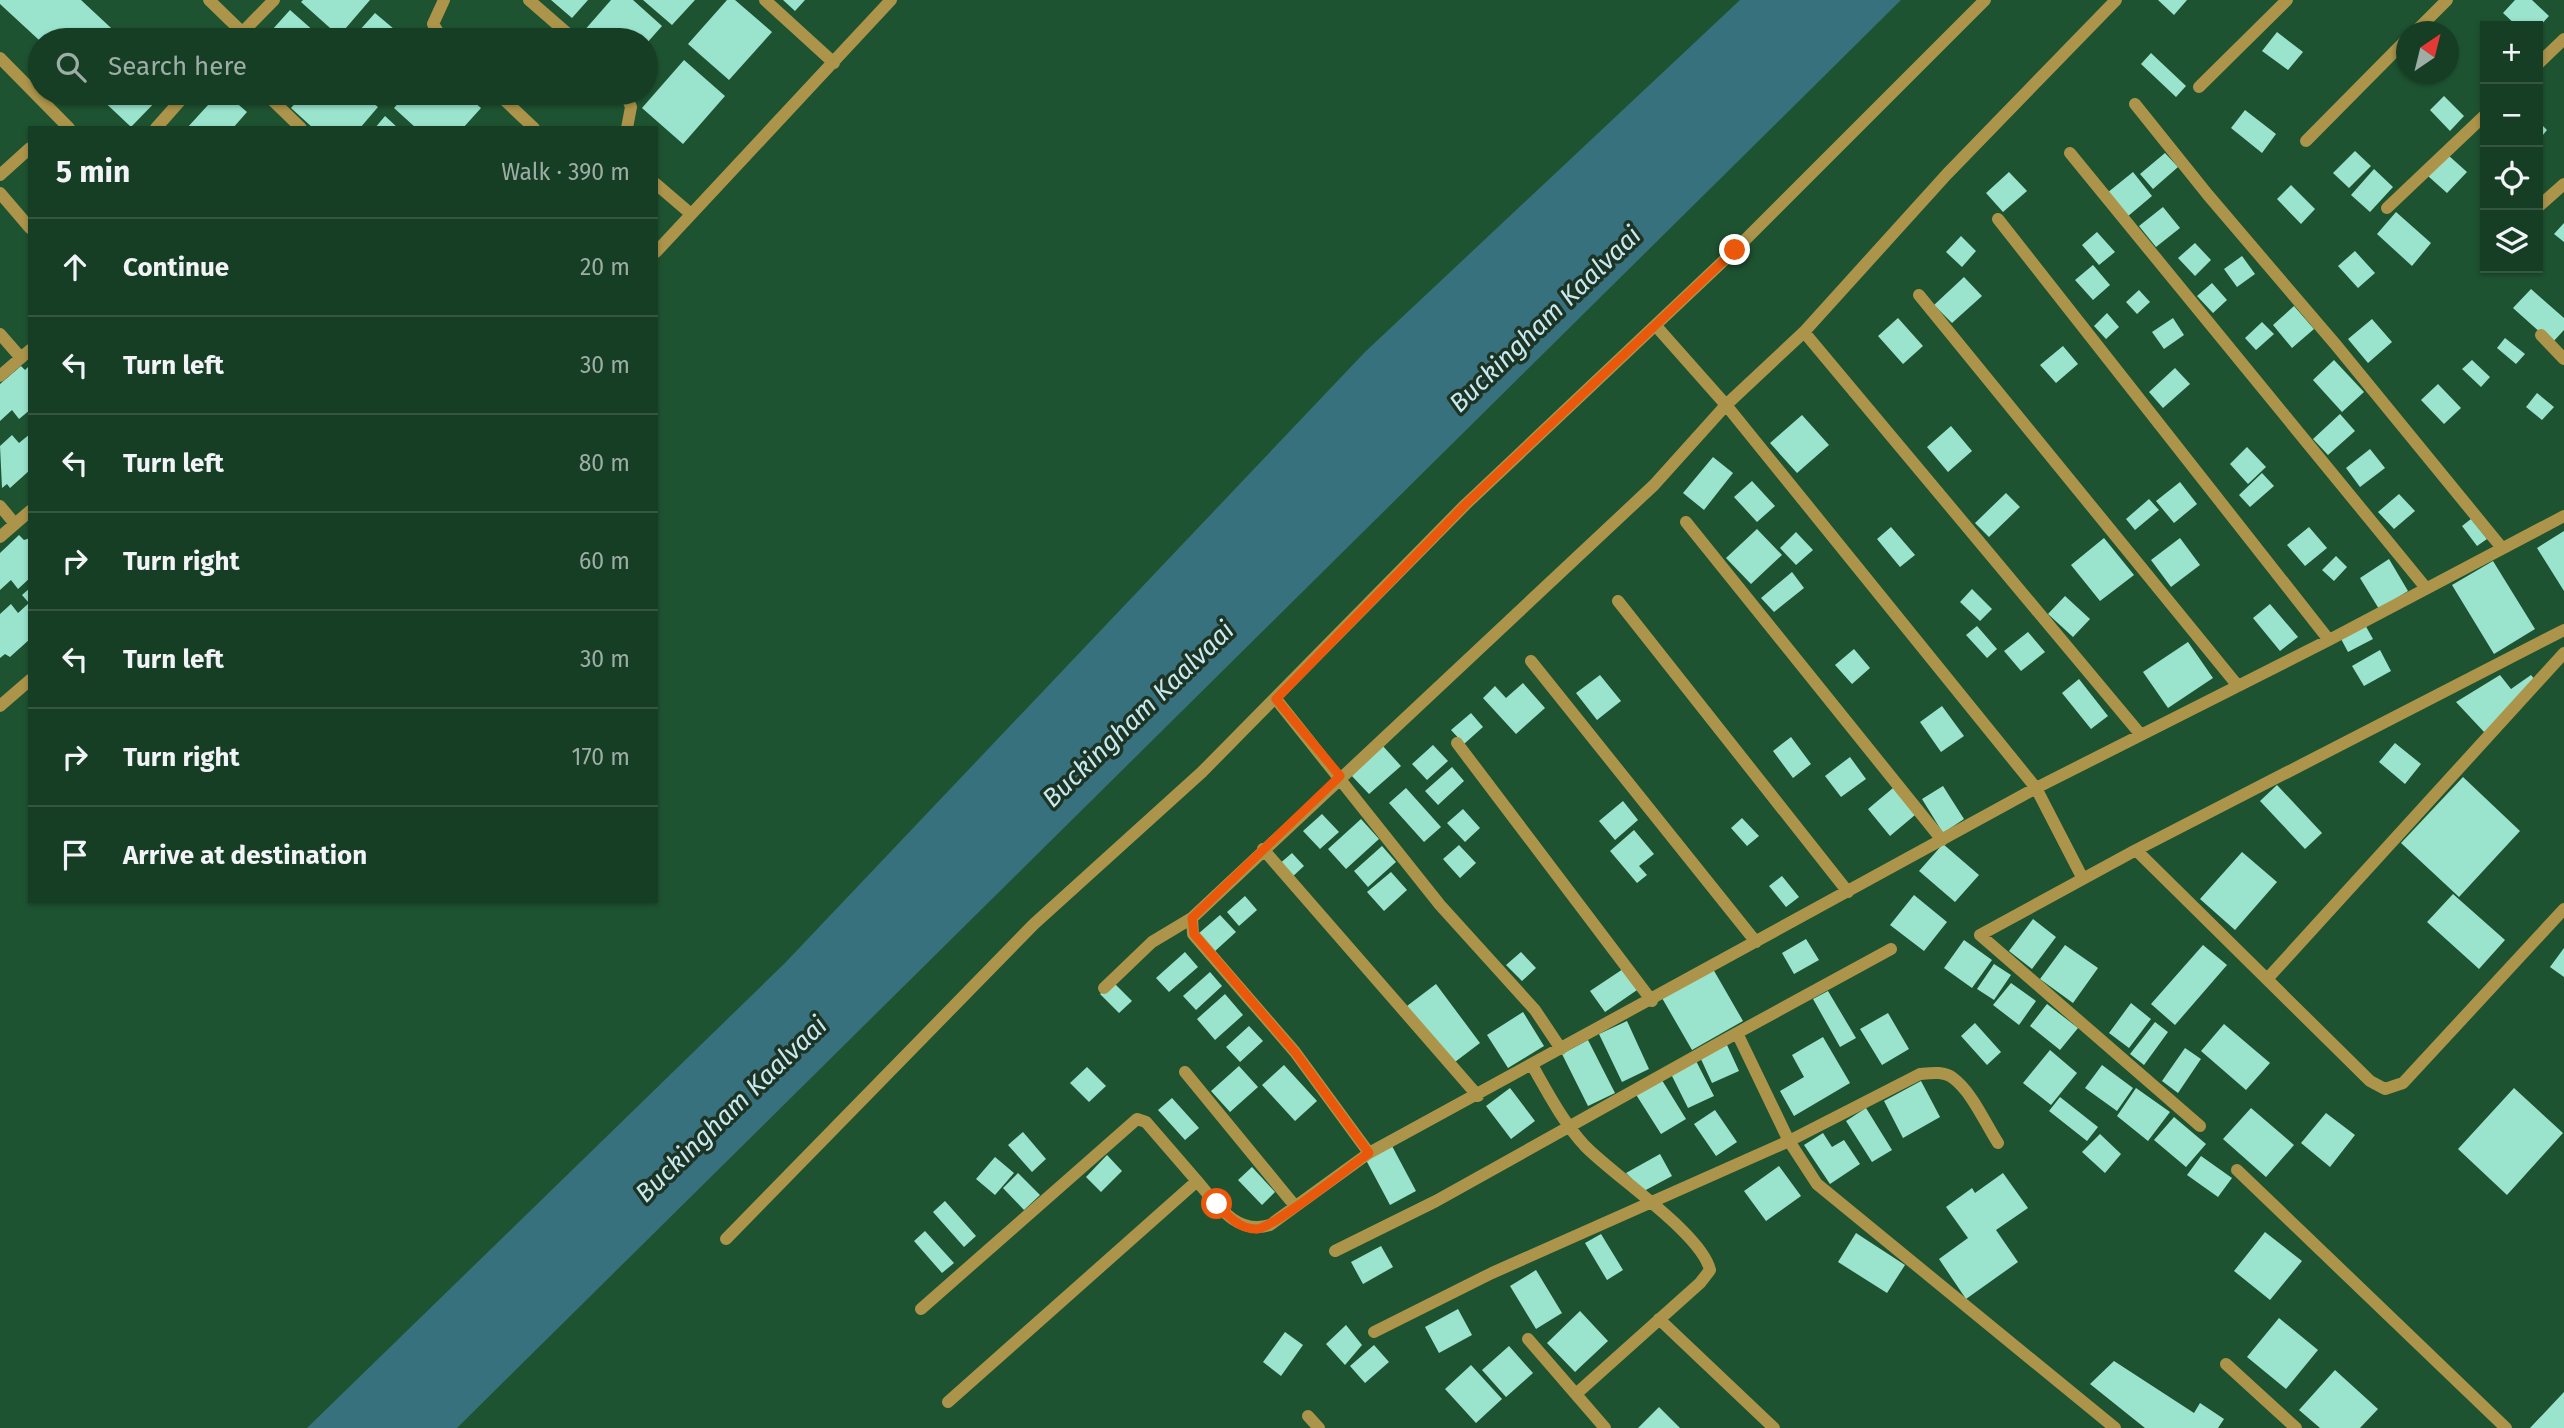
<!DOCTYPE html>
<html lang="en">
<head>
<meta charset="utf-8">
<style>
  :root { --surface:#163e25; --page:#1f452d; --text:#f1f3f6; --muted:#9eaea7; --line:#355742 }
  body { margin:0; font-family:"Fira Sans",sans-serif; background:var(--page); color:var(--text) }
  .controls { position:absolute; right:21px; top:21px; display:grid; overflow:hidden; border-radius:0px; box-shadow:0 2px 5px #0004 }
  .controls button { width:63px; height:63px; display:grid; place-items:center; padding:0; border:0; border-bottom:2px solid var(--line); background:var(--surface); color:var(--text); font:35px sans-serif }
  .compass { position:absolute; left:2396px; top:21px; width:63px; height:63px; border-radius:50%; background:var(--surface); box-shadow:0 2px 5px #0004; rotate:35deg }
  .stop { position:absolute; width:21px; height:21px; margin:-16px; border:5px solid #ea580c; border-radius:50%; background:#fff }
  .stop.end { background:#ea580c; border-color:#fff; box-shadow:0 2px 7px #0008 }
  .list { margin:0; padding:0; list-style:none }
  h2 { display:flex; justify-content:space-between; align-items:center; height:91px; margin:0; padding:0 28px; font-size:30px }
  h2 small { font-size:23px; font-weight:400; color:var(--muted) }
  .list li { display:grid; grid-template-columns:46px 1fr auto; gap:21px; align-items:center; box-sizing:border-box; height:98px; padding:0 28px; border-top:2px solid var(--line) }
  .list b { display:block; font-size:26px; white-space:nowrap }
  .list em { font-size:23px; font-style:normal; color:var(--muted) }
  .icon { flex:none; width:38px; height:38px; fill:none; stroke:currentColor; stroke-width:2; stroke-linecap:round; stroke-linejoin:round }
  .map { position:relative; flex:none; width:2564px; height:1428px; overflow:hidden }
  .search { position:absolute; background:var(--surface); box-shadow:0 2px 5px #0004; left:28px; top:28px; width:630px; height:77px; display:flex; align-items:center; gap:18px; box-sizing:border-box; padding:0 24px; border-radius:38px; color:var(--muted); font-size:26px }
  .panel { position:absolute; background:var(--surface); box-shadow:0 2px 5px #0004; left:28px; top:126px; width:630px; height:777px; border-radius:0px }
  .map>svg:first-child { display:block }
  .water { fill:#36717d }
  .building { fill:#9ae4cd }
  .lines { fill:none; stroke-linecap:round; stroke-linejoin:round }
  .minor { stroke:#ac954a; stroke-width:12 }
  .route { stroke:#ea580c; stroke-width:9 }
  .labels { text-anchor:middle; stroke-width:7; stroke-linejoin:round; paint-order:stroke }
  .water-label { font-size:26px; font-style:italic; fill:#c7eaf1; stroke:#1d3323 }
</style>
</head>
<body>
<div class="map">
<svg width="2564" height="1428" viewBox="0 0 2564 1428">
  <rect width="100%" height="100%" fill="#1e5331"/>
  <path class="water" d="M1740,0H1901L457,1428H307L785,963L1365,352Z"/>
  <path class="building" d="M0,0H81L124,40H39L0,4Z
    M303,0H370L339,36L301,2Z
    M551,0H588L572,18Z
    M611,0H633L662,26L646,44V40H592L583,32Z
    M643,0H695L672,25Z
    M727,0H735L772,32L729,80L688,44Z
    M783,0H805L795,11Z
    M2158,0H2187L2174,15Z
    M2515,0H2532L2549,16L2538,28L2517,26L2503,13Z
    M290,10L324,40H263Z
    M375,13L407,40H351Z
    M2277,32L2303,52L2288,70L2262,51Z
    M2151,53L2186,86L2176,97L2141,64Z
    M684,60L725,96L683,144L642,108Z
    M95,93H164L131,127Z
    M219,93H225L247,112L233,128H187Z
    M304,93H361L378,107L360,128H313L291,108Z
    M407,93H464L481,108L463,128H416L394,108Z
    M2444,96L2464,116L2450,131L2430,110Z
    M2245,110L2276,134L2262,153L2231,128Z
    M385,116L398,128H375Z
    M2538,121L2547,130L2538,141Z
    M2355,151L2371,166L2349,188L2333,173Z
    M2165,153L2178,167L2153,189L2140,174Z
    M2448,155L2467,172L2447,193L2428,176Z
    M2374,169L2393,187L2370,212L2351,195Z
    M2009,172L2027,191L2003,212L1986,193Z
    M2133,172L2152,196L2127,217L2107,193Z
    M2291,185L2315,209L2301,224L2277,199Z
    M2163,207L2180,228L2156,247L2139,226Z
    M2396,212L2431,243L2412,266L2377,234Z
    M2564,223V242L2554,234Z
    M2097,232L2115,252L2099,265L2082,245Z
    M1961,236L1976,251L1962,267L1946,252Z
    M2195,243L2211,260L2195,276L2178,258Z
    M2355,251L2375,273L2358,288L2338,266Z
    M2242,256L2255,274L2237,287L2224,269Z
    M2093,265L2110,285L2093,300L2075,280Z
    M1964,277L1982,296L1952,323L1934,305Z
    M2212,283L2227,300L2213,313L2197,296Z
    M2531,289L2564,318V330L2552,343L2513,308Z
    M2139,290L2150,302L2137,314L2126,302Z
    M2294,306L2314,329L2292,348L2273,325Z
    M2107,313L2119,327L2106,339L2094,326Z
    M1898,318L1923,346L1903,364L1878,336Z
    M2173,318L2184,335L2164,349L2152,332Z
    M2372,319L2392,342L2368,363L2348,339Z
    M2262,322L2274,334L2256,350L2245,338Z
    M2505,338L2525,354L2516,364L2497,348Z
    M2063,346L2078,364L2056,383L2040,365Z
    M2334,360L2364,392L2342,412L2313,380Z
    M2472,360L2490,377L2481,387L2462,369Z
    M30,365V410L19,419L12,410L0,421V384L21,366L25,370Z
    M2175,368L2190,384L2163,408L2149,392Z
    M2438,384L2461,408L2444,424L2421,400Z
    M2537,393L2554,407L2542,420L2526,407Z
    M2340,414L2355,431L2328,455L2313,439Z
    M1802,415L1829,445L1797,473L1770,443Z
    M1951,426L1972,451L1948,472L1927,447Z
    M30,434V470L10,488L7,484L2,488L0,446L12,435L19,443Z
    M2247,447L2266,467L2248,484L2230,464Z
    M2370,449L2385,468L2360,487L2346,468Z
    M1713,457L1733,473L1704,510L1683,493Z
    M2262,473L2274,486L2250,507L2239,495Z
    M1752,481L1775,506L1757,522L1734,497Z
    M2180,482L2197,504L2174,523L2156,501Z
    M2006,493L2020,507L1989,537L1975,523Z
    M2399,494L2415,511L2394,529L2378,512Z
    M2149,499L2159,510L2135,530L2126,519Z
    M2471,519L2487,539L2477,546L2462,526Z
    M1891,527L1915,555L1900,567L1877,539Z
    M2309,527L2327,548L2305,566L2287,545Z
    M1757,529L1782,555L1751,584L1726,558Z
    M2564,531V591L2537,548Z
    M1796,532L1813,550L1796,565L1780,548Z
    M19,535L24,540L30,538V578L18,589L11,580L0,590V553Z
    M2104,538L2134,575L2100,601L2071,565Z
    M2180,538L2200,565L2171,587L2151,560Z
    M2336,556L2347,567L2334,581L2322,570Z
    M2389,559L2408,591L2379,609L2360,578Z
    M2493,561L2535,629L2494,654L2452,585Z
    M1792,572L1804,588L1774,612L1761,598Z
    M30,588V639L10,657L5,654L0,658V614L11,604L18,613L29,603L22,595Z
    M1972,589L1992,609L1980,621L1960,602Z
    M2065,596L2090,619L2073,637L2048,614Z
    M2270,604L2298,637L2280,651L2253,618Z
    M2364,623L2373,639L2348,652L2340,637Z
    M1977,626L1997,649L1987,658L1966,635Z
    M2028,632L2045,652L2021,671L2004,651Z
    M2188,642L2213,678L2168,708L2143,672Z
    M1854,649L1870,668L1852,684L1835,665Z
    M2380,650L2391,671L2364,686L2352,666Z
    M1600,675L1621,701L1597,720L1576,693Z
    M2500,675L2511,689L2531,675L2536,681L2485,733L2456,702Z
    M2079,679L2108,716L2091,729L2062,693Z
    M1523,683L1545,708L1516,734L1483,698L1495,686L1506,698Z
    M1942,706L1964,736L1941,752L1920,722Z
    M1471,713L1483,727L1464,744L1451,730Z
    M1791,737L1811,764L1793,778L1773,751Z
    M2395,743L2421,764L2405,784L2379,762Z
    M1382,745L1401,766L1369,794L1350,774Z
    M1433,745L1448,761L1427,780L1412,764Z
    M1850,757L1866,779L1841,797L1825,776Z
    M1452,767L1464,781L1438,805L1425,791Z
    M2463,777L2520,831L2459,897L2401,843Z
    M2277,785L2322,833L2305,849L2260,801Z
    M1943,786L1964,819L1943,833L1922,799Z
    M1406,788L1441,827L1424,842L1389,803Z
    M1893,788L1915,815L1890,836L1868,809Z
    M1623,801L1638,820L1615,840L1599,821Z
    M1463,809L1480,828L1465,842L1447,823Z
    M1322,814L1339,832L1320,849L1303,831Z
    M1742,818L1759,836L1747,846L1731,828Z
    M1361,819L1379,839L1346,869L1328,849Z
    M1634,830L1654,854L1639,866L1647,875L1637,883L1610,851Z
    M1943,844L1979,875L1955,902L1919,871Z
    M1459,845L1476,863L1460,878L1443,859Z
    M1382,846L1396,862L1368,887L1354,871Z
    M2242,852L2277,882L2235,930L2200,899Z
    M1292,853L1304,866L1290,879L1278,865Z
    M1391,872L1407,890L1384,911L1367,892Z
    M1782,876L1799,897L1786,907L1769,886Z
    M2453,894L2505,940L2479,969L2427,922Z
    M1914,895L1947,922L1924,951L1890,925Z
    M1245,896L1257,910L1239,926L1227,912Z
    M1220,915L1236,932L1214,952L1198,934Z
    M2033,919L2056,937L2032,969L2009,951Z
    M1806,939L1819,960L1794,974L1782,953Z
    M1964,940L1992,960L1972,988L1944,968Z
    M2065,945L2098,968L2073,1003L2040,979Z
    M2203,945L2227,965L2175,1025L2151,1004Z
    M2564,948V977L2550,967Z
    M1185,952L1198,967L1169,992L1156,978Z
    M1521,952L1536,968L1522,981L1506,965Z
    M1994,964L2011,975L1994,1000L1977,989Z
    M1626,967L1640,988L1605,1012L1590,991Z
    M1713,969L1743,1021L1692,1050L1662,998Z
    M1210,972L1222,986L1196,1010L1183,996Z
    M1113,982L1132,1001L1119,1013L1100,994Z
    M2011,983L2036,1001L2019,1025L1993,1005Z
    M1436,984L1480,1043L1451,1065L1407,1006Z
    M1828,991L1856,1038L1840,1047L1813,999Z
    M1225,994L1243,1015L1215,1040L1197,1019Z
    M2131,1003L2151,1019L2129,1048L2109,1033Z
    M2047,1004L2078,1028L2060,1050L2030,1026Z
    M1523,1012L1544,1046L1508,1068L1487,1035Z
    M1888,1013L1909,1049L1882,1065L1860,1029Z
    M1627,1021L1649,1069L1622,1082L1599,1034Z
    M2155,1022L2168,1032L2144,1065L2130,1054Z
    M1975,1023L2001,1052L1987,1065L1961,1036Z
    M2224,1024L2270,1063L2246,1090L2201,1051Z
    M1249,1026L1263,1041L1240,1062L1226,1047Z
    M1823,1037L1850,1083L1794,1116L1780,1091L1804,1077L1792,1055Z
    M1588,1040L1615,1093L1588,1106L1562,1054Z
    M1727,1045L1739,1071L1712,1083L1700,1057Z
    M2185,1048L2201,1059L2178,1093L2162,1081Z
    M2050,1050L2077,1073L2051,1105L2023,1083Z
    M1695,1059L1714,1096L1688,1108L1670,1072Z
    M1284,1065L1317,1101L1295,1121L1262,1085Z
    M2102,1065L2133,1088L2117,1111L2085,1088Z
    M1239,1066L1258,1087L1230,1112L1211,1091Z
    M1087,1067L1106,1086L1089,1102L1070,1083Z
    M1660,1077L1686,1119L1661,1134L1635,1093Z
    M1921,1081L1940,1117L1903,1138L1884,1101Z
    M1510,1088L1535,1121L1511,1139L1486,1106Z
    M2136,1088L2170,1112L2148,1141L2117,1116Z
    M2514,1088L2563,1133L2507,1195L2458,1149Z
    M2060,1097L2098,1127L2087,1141L2049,1111Z
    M1172,1098L1199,1128L1185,1140L1158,1110Z
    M1866,1108L1892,1150L1872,1162L1846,1121Z
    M2251,1108L2294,1145L2266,1177L2223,1139Z
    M1715,1110L1737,1142L1716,1156L1694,1124Z
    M2326,1113L2355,1135L2330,1167L2301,1143Z
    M2174,1117L2206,1144L2186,1167L2154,1140Z
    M1023,1132L1046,1159L1032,1172L1008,1145Z
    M1823,1133L1832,1147L1844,1140L1860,1164L1830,1184L1804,1145Z
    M2100,1134L2121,1154L2105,1173L2082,1152Z
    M1392,1146L1416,1191L1390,1205L1366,1160Z
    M1660,1154L1672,1176L1644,1191L1626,1173Z
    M1107,1155L1122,1171L1101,1192L1086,1177Z
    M2201,1156L2232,1178L2218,1197L2187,1175Z
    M995,1157L1014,1173L995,1195L976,1179Z
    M1779,1166L1801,1196L1766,1221L1744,1191Z
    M1252,1167L1275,1192L1262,1205L1238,1180Z
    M1018,1173L1040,1195L1024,1210L1003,1188Z
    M2003,1173L2028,1208L1996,1230L2018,1262L1966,1299L1939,1259L1968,1238L1946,1207L1972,1188L1975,1193Z
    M945,1201L976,1236L964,1247L933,1212Z
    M925,1231L954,1263L942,1273L914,1241Z
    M2265,1232L2302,1261L2270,1300L2234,1271Z
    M1856,1233L1905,1265L1887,1293L1838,1262Z
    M1601,1234L1623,1270L1607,1280L1585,1243Z
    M1381,1246L1393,1267L1363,1284L1351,1262Z
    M1536,1270L1562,1313L1536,1329L1510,1286Z
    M1458,1309L1472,1335L1439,1353L1425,1327Z
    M1580,1311L1608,1341L1575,1372L1547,1343Z
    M2279,1318L2318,1350L2286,1389L2247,1357Z
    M1346,1325L1362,1345L1345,1365L1326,1344Z
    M1285,1332L1303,1345L1281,1376L1263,1362Z
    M1374,1345L1389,1362L1365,1383L1350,1366Z
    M1509,1346L1533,1373L1506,1397L1482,1370Z
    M2114,1361L2194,1413L2200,1403L2224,1419L2218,1428H2145L2090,1384Z
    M1471,1365L1502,1399L1476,1423L1445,1389Z
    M2335,1370L2378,1409L2360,1428H2320L2299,1410Z
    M2564,1392V1428H2530Z
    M1659,1407L1680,1428H1638Z"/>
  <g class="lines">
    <path class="minor" d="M209,0L242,32
      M529,0L575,40
      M765,0L834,63
      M2415,32L2447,0
      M235,40L274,0
      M443,40L433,24L444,0
      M0,58L69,128
      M2538,64L2564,39
      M2199,87L2287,0
      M265,93L301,128
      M497,93L534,128
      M625,93L631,107L627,128
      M2135,104L2208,195L2336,345L2502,548
      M156,128L187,93
      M2306,141L2406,40
      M2070,153L2426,588
      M0,175L30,148
      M656,184L691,214
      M0,193L30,228
      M2538,207L2564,184
      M2387,208L2485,115
      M1998,219L2329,640
      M656,252L891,0
      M1919,295L2238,686
      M1804,332L2141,735
      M0,334L21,358
      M2541,335L2564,359
      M0,376L30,350
      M0,506L15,524
      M1686,522L1942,840
      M0,537L30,511
      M1618,601L1848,892
      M1531,661L1756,942
      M1276,699L1440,905L1535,1010L1561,1049
      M0,706L30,680
      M1457,743L1652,1001
      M1263,849L1478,1096
      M2136,850L2370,1081L2385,1089L2403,1083L2564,909
      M2083,879L2036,788L1726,405L1804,332L1947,174L2116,0
      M2268,978L2564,653
      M1104,988L1152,942L1192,918
      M1737,1033L1891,949
      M1532,1065C1548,1093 1563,1122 1585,1146C1614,1176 1702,1234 1710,1270L1700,1283L1576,1394
      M1185,1072L1295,1206
      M2200,1126L1980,935L2136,850L2564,630
      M1369,1153L1295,1052L1193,934L1192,918L1654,485L1726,405L1656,326
      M2237,1170L2506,1428
      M726,1239L1034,924L1202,772L1465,505L1735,250L1985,0
      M1335,1251L1436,1201L1737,1033L1789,1141L1817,1184L2115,1428
      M921,1309L1137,1119L1146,1122L1197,1181
      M1659,1319L1774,1428
      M1374,1332L1492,1273L1789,1141L1920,1074C1931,1073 1944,1071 1953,1078C1972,1092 1985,1123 1998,1143
      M1528,1339L1605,1428
      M2226,1364L2296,1428
      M948,1402L1197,1181C1216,1203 1236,1236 1270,1225L1369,1153L2036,788L2329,640L2564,516
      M1308,1416L1319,1428"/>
  </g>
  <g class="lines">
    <path class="route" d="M1217,1204C1227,1215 1240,1230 1257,1229C1275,1227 1349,1167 1369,1153L1295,1052L1194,934L1192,918L1340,776L1276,699L1465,505L1735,250"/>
  </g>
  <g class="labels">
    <g class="water-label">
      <text transform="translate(1545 319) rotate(-44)" y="9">Buckingham Kaalvaai</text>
      <text transform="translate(1138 714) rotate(-44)" y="9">Buckingham Kaalvaai</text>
      <text transform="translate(731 1109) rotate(-44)" y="9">Buckingham Kaalvaai</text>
    </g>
  </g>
</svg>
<div class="controls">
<button>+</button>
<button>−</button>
<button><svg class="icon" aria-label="locate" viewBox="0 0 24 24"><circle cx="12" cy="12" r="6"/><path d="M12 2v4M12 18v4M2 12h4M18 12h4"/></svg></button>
<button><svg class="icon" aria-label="layers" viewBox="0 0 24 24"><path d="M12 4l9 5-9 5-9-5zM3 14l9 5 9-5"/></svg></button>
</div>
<svg class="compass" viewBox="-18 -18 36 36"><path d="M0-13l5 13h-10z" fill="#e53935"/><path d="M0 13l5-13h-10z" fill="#9eaea7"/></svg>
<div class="stop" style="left:1217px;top:1204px"></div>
<div class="stop end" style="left:1735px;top:250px"></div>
<div class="search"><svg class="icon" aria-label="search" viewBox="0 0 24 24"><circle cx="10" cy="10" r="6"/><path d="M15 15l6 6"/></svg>Search here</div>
<section class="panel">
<h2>5 min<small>Walk · 390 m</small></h2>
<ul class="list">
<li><svg class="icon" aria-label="ahead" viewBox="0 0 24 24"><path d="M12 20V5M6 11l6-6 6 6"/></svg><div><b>Continue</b></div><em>20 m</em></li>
<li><svg class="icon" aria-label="left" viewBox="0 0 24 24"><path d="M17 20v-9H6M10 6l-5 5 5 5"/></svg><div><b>Turn left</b></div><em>30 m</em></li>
<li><svg class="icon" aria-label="left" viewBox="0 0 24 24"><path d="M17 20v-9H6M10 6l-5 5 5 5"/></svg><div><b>Turn left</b></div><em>80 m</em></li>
<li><svg class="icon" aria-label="right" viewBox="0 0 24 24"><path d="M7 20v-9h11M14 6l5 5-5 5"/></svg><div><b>Turn right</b></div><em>60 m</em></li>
<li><svg class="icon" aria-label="left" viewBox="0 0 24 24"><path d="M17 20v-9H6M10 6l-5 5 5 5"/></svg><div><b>Turn left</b></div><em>30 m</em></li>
<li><svg class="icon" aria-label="right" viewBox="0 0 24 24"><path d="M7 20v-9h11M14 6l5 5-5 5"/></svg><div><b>Turn right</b></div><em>170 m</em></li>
<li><svg class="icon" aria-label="arrive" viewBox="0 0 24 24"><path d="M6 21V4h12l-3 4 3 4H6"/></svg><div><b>Arrive at destination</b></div></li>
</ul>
</section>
</div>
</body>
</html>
